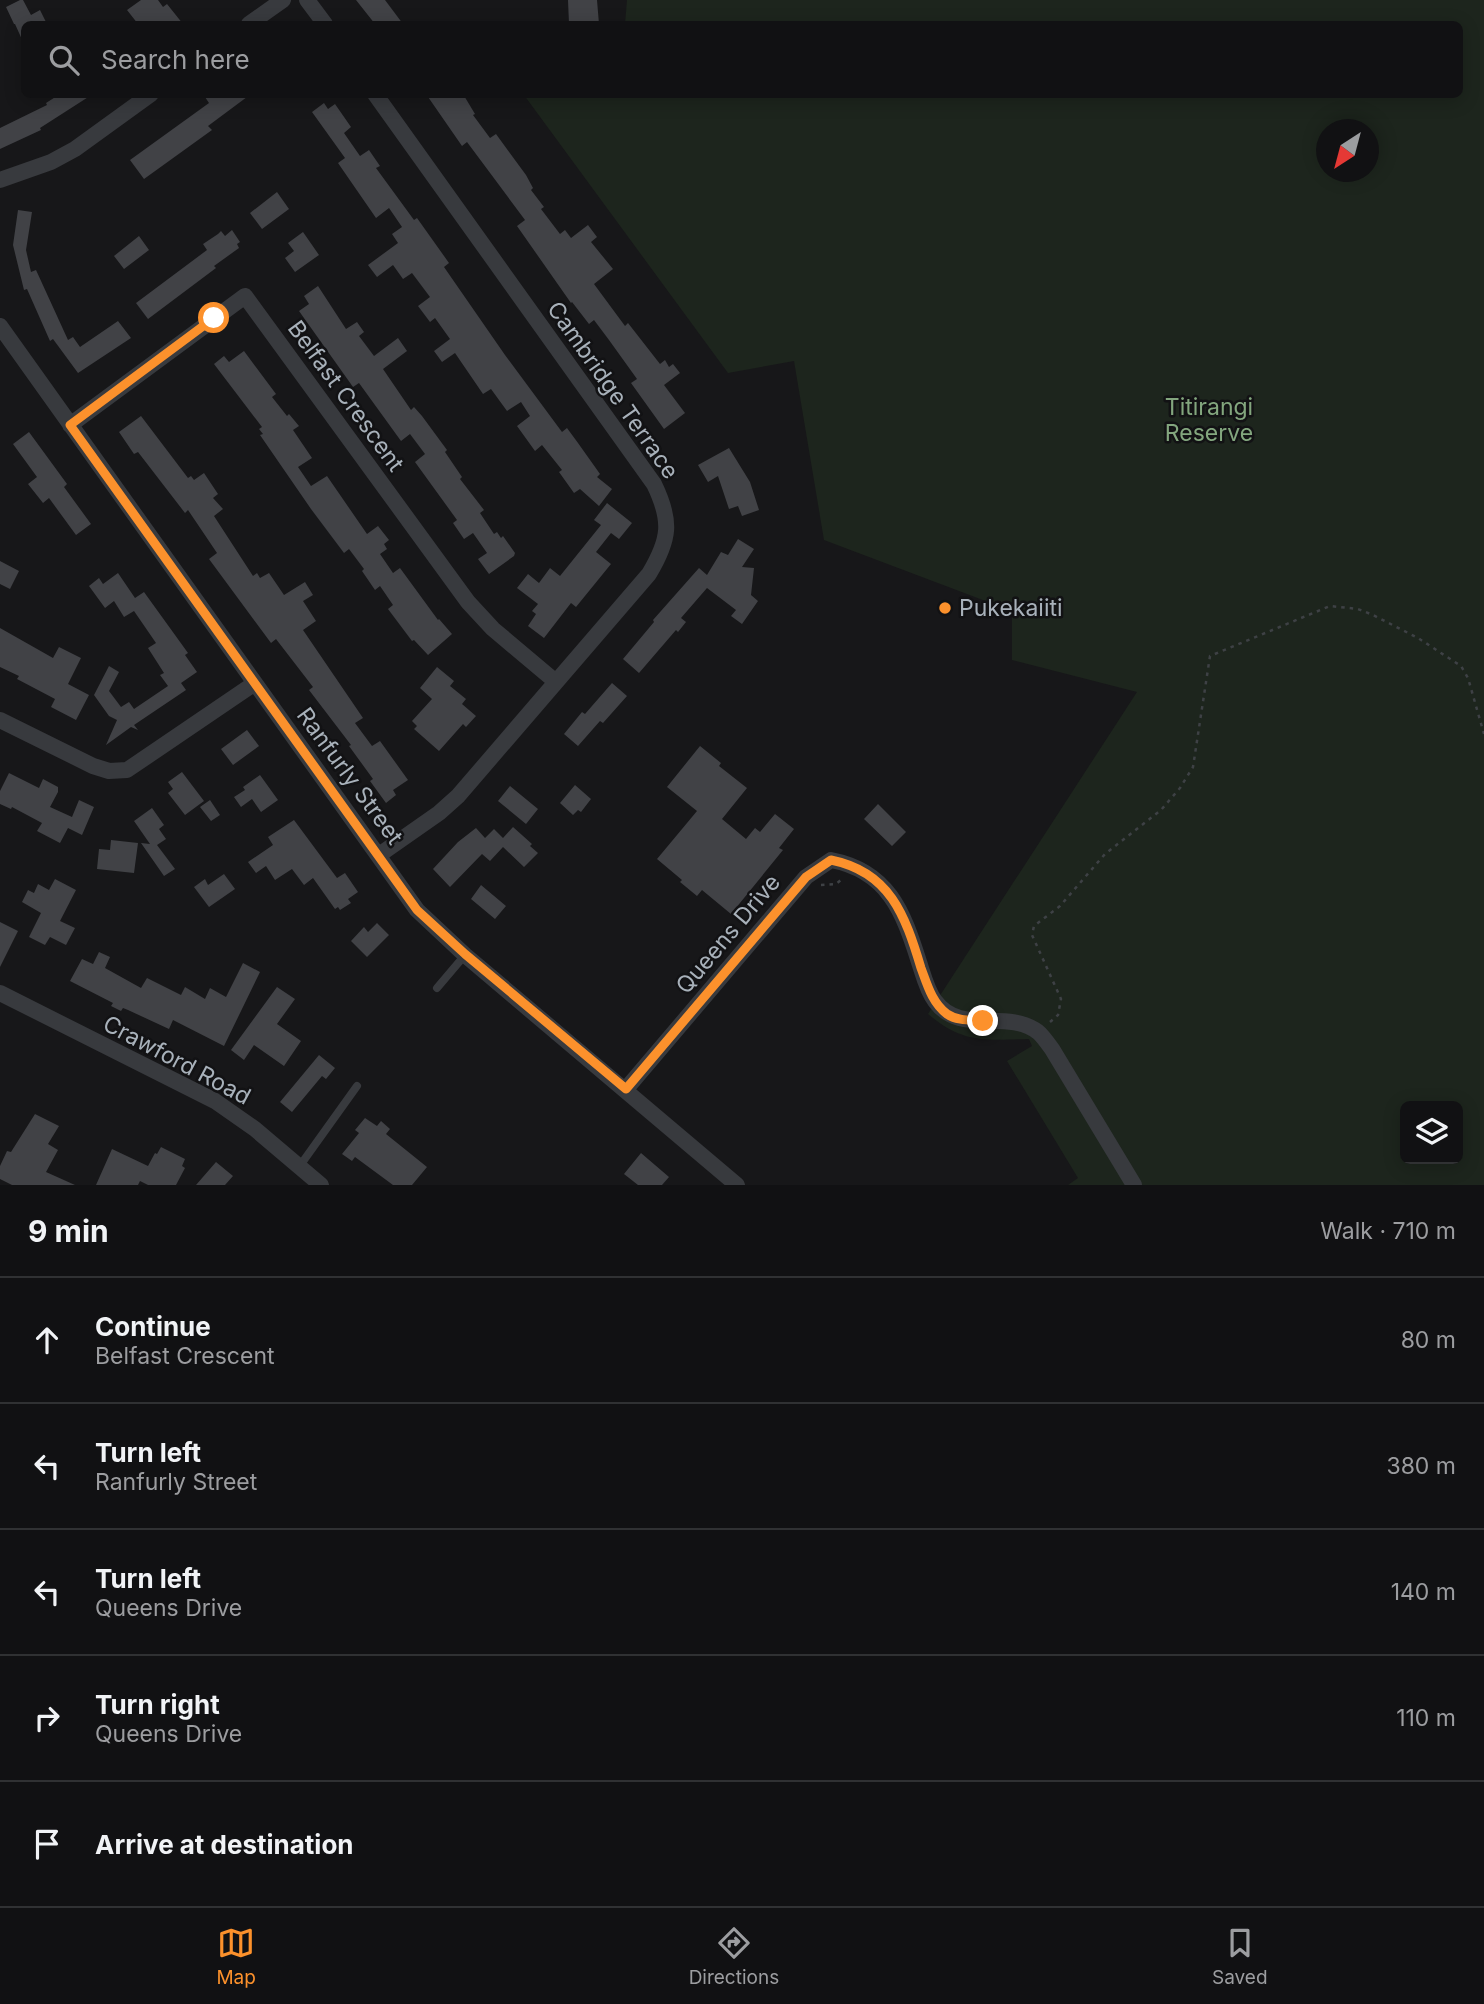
<!DOCTYPE html>
<html lang="en">
<head>
<meta charset="utf-8">
<style>
  :root { --surface:#111113; --page:#1a1a1c; --text:#f1f3f6; --muted:#9c9da0; --line:#303133; --accent:#fc912c }
  body { margin:0; font-family:Inter,sans-serif; background:var(--page); color:var(--text) }
  .controls { position:absolute; right:21px; bottom:21px; display:grid; overflow:hidden; border-radius:10px; box-shadow:0 4px 18px #0003 }
  .controls button { width:63px; height:63px; display:grid; place-items:center; padding:0; border:0; border-bottom:2px solid var(--line); background:var(--surface); color:var(--text); font:35px sans-serif }
  .compass { position:absolute; left:1316px; top:119px; width:63px; height:63px; border-radius:50%; background:var(--surface); box-shadow:0 4px 18px #0003; rotate:216deg }
  .stop { position:absolute; width:21px; height:21px; margin:-16px; border:5px solid #fc912c; border-radius:50%; background:#fff }
  .stop.end { background:#fc912c; border-color:#fff; box-shadow:0 2px 7px #0008 }
  .list { margin:0; padding:0; list-style:none }
  h2 { display:flex; justify-content:space-between; align-items:center; height:91px; margin:0; padding:0 28px; font-size:30px }
  h2 small { font-size:23px; font-weight:400; color:var(--muted) }
  .list li { display:grid; grid-template-columns:46px 1fr auto; gap:21px; align-items:center; box-sizing:border-box; height:126px; padding:0 28px; border-top:2px solid var(--line) }
  .list b { display:block; font-size:26px; white-space:nowrap }
  .list p { margin:0; font-size:23px; white-space:nowrap; color:var(--muted) }
  .list em { font-size:23px; font-style:normal; color:var(--muted) }
  .icon { flex:none; width:38px; height:38px; fill:none; stroke:currentColor; stroke-width:2; stroke-linecap:round; stroke-linejoin:round }
  .map { position:relative; flex:none; width:1484px; height:1185px; overflow:hidden }
  .search { position:absolute; background:var(--surface); box-shadow:0 4px 18px #0003; left:21px; right:21px; top:21px; height:77px; display:flex; align-items:center; gap:18px; box-sizing:border-box; padding:0 24px; border-radius:10px; color:var(--muted); font-size:26px }
  .sheet { height:721px; background:var(--surface) }
  nav { display:flex; justify-content:space-around; align-items:center; box-sizing:border-box; height:98px; border-top:2px solid var(--line); background:var(--surface); font-size:19px; color:var(--muted) }
  nav a { display:grid; justify-items:center; gap:4px }
  nav .on { color:var(--accent) }
  .map>svg:first-child { display:block }
  .green { fill:#1d251d; fill-rule:evenodd }
  .building { fill:#414246 }
  .lines { fill:none; stroke-linecap:round; stroke-linejoin:round }
  .path { stroke:#3e4145; stroke-width:2.5; stroke-dasharray:3.5 5; stroke-linecap:butt }
  .lane { stroke:#383a3e; stroke-width:8 }
  .street { stroke:#383a3e; stroke-width:16 }
  .route { stroke:#fc912c; stroke-width:9 }
  .poi-dot { fill:#fc912c; stroke:#121214; stroke-width:2.5 }
  .labels { text-anchor:middle; stroke-width:5; stroke-linejoin:round; paint-order:stroke }
  .street-label { font-size:23px; fill:#a8b1ba; stroke:#121214 }
  .park-label { font-size:23px; fill:#83a67e; stroke:#121214 }
  .poi-label { font-size:23px; fill:#a8b1ba; stroke:#121214; text-anchor:start }
</style>
</head>
<body>
<div class="map">
<svg width="1484" height="1185" viewBox="0 0 1484 1185">
  <rect width="100%" height="100%" fill="#171719"/>
  <path class="green" d="M627,0H1484V1185H1068L1078,1178L1007,1061L1032,1046L1029,1039C986,1040 963,1044 928,1014L1137,692L1012,660V611L824,540L794,361L728,373L524,95L1460,94V24H625ZM1326,130H1368V172H1326ZM1405,1106H1458V1159H1405Z"/>
  <path class="building" d="M20,0H23L31,15L40,10L47,24H24V44L15,24H13H14L6,7Z
    M141,0H158L163,7L167,4L183,24H138L127,10Z
    M356,0H385L403,24H375Z
    M568,0H597L599,24H569Z
    M60,94H93L40,128L41,130L0,149V128L47,105L46,103Z
    M203,94H251L208,126L212,130L144,179L130,160L209,103Z
    M426,94H463L475,114L473,115L490,138L496,134L526,175L533,188L531,190L544,207L541,209L560,234L565,230L571,238L588,225L597,237L591,242L613,269L594,284L625,326L628,323L660,364L665,360L669,367L673,364L680,373L664,385L685,413L664,429L631,383L637,379L609,340L594,320L589,324L572,302L571,303L517,226L525,220L467,142L462,146Z
    M324,103L328,109L335,104L351,127L344,133L360,156L369,150L380,166L376,168L414,220L417,218L449,263L444,267L505,355L562,432L567,428L578,443L600,474L597,477L612,489L599,506L580,489L574,493L559,472L562,470L542,445L535,451L517,426L530,416L521,402L507,411L491,389L483,394L455,353L442,362L434,351L450,339L435,318L430,322L418,306L430,297L412,273L403,279L393,265L377,277L368,265L398,243L392,234L402,227L389,208L376,218L338,163L345,158L312,112Z
    M277,192L289,209L262,229L250,213Z
    M18,210L32,212L26,250L31,272L36,270L68,340L73,337L80,347L118,321L131,338L78,373L53,339L50,341L27,289L24,290L13,245Z
    M232,230L240,242L237,244L239,248L214,266L216,268L148,319L136,303L207,250L203,244L218,234L221,231L225,236Z
    M303,232L319,255L295,272L285,258L294,251L288,243Z
    M139,236L149,250L124,269L114,256Z
    M318,286L346,329L357,322L364,332L359,336L374,356L398,338L407,351L383,369L411,410L414,407L422,416L447,450L445,452L462,477L460,479L484,510L480,513L494,534L497,532L501,538L503,536L515,553L514,556L489,574L478,559L487,553L473,533L464,539L453,523L457,520L415,462L425,454L410,434L401,441L359,383L353,387L299,311L309,304L304,296Z
    M244,351L276,394L272,397L287,416L289,414L299,426L293,430L312,458L298,467L311,486L327,476L367,534L378,526L389,540L384,544L387,549L380,554L393,573L400,568L438,620L439,619L452,634L428,655L414,640L412,641L388,609L393,605L380,586L375,590L362,571L364,569L349,549L344,553L311,509L260,435L263,434L259,429L262,427L214,364L224,356L229,362Z
    M141,416L188,478L191,476L194,480L204,473L218,494L213,498L223,509L214,516L253,576L257,573L260,578L269,573L284,595L305,582L313,595L303,601L316,621L303,630L363,718L355,723L372,746L380,741L408,780L393,790L396,795L386,803L370,781L373,779L349,746L351,745L309,690L313,687L276,639L271,643L209,559L217,553L188,510L185,513L138,452L134,454L119,432Z
    M29,432L67,484L64,487L91,524L76,535L49,498L43,503L28,484L37,477L13,444Z
    M729,448L750,482L759,510L742,516L738,506L729,509L718,476L708,482L698,465Z
    M607,503L632,523L619,539L611,533L596,552L611,564L576,607L571,603L544,638L528,626L536,614L532,611L538,604L517,588L528,574L539,583L550,568L560,576L601,525L594,520Z
    M738,539L754,549L742,567L754,568L751,595L758,601L742,624L731,616L736,610L707,588L681,618L686,622L678,632L676,630L639,673L623,659L654,622L653,620L699,568L707,575L721,552L728,555Z
    M0,561L19,571L10,589L0,584Z
    M118,573L135,598L144,592L188,653L185,655L197,672L181,683L186,690L134,725L138,730L131,727L106,745L117,720L109,716L94,695L109,666L119,672L109,691L121,707L129,702L134,709L168,686L160,675L164,673L148,648L156,643L134,611L124,617L114,601L105,608L89,586L99,578L103,584Z
    M0,628L53,658L59,647L81,658L68,684L89,695L76,720L51,707L55,699L17,679L19,676L0,667Z
    M437,667L454,681L450,686L466,699L462,704L476,716L466,727L463,724L439,751L414,729L417,726L412,721L432,699L420,688Z
    M612,683L627,696L603,723L600,721L578,746L564,734L582,712L585,714Z
    M247,730L259,746L233,765L221,749Z
    M700,746L721,763L719,766L747,788L722,819L746,839L755,828L760,832L775,814L794,829L779,848L783,850L731,914L702,890L697,896L680,882L682,880L657,859L697,811L667,787Z
    M182,772L204,801L185,815L168,793L173,789L168,782Z
    M9,773L39,788L43,779L58,787V792L50,807L72,817L79,800L94,807L82,835L68,828L60,843L37,831L42,823L12,807L11,809L0,804V791Z
    M260,775L278,800L261,812L252,799L241,807L234,797L245,790L243,787Z
    M575,785L591,799L581,812L578,810L573,815L560,803Z
    M510,786L538,809L526,824L498,801Z
    M210,800L220,815L211,821L200,807Z
    M878,804L906,832L892,846L864,819Z
    M152,808L164,825L159,829L166,839L157,845L175,869L164,876L141,843L150,844L134,821Z
    M294,820L337,878L345,873L358,892L348,899L351,903L340,910L338,907L335,909L313,878L304,885L292,869L275,880L266,866L256,873L248,862L273,845L268,837Z
    M513,827L532,844L530,846L538,853L524,867L503,847L490,861L482,854L450,887L433,869L458,842L476,828L485,838L494,829L503,838Z
    M111,840L138,843L134,873L97,869L99,849L110,850Z
    M224,874L235,889L209,907L194,887L205,879L208,885Z
    M55,879L76,890L60,921L75,928L66,945L50,937L45,945L29,937L41,913L22,902L28,890L34,893L38,884L49,890Z
    M481,885L506,906L495,919L471,899Z
    M0,922L18,931L0,967Z
    M377,923L389,935L367,957L351,941L364,927L368,932Z
    M99,952L110,957L105,968L141,988L147,978L181,995L185,987L205,999L210,988L226,997L243,963L260,972L224,1046L173,1020L169,1029L128,1010L123,1008L121,1011L111,1006L113,1003L70,981L82,959L93,964Z
    M277,987L295,999L277,1024L301,1041L284,1066L254,1045L244,1060L231,1050Z
    M319,1055L335,1068L326,1079L322,1076L292,1112L280,1102Z
    M35,1114L59,1126L48,1144L58,1150L46,1172L75,1185H12L0,1179V1166L7,1151L11,1152Z
    M365,1118L377,1126L381,1121L390,1129L386,1134L427,1167L412,1185H393L355,1157L352,1161L342,1154L359,1133L355,1130Z
    M161,1147L185,1159L182,1166L185,1168L176,1185H148L140,1181L138,1185H96L112,1149L148,1166L155,1153L157,1154Z
    M641,1153L669,1177L662,1185H638L624,1174Z
    M216,1162L233,1176L225,1185H196Z"/>
  <g class="lines">
    <path class="path" d="M821,885L836,884L841,880
      M1050,1022L1058,1015L1061,999L1032,935L1034,926L1060,906L1105,854L1161,810L1180,788L1193,767L1210,656L1330,606L1358,609L1373,615L1418,638L1461,666L1468,678L1484,734"/>
    <path class="lane" d="M437,988L465,955
      M299,1167L357,1086"/>
    <path class="street" d="M307,0L325,24
      M249,24L283,0
      M375,94L654,484C672,521 670,539 649,574L458,796L439,813L379,855
      M0,180L51,162L75,149L151,94
      M0,326L417,910L465,955L737,1185
      M70,425L245,296L468,602L493,629L556,682
      M0,720L93,766L109,771L127,770L255,683
      M0,993L215,1101L255,1129L321,1185
      M626,1089L806,877L831,860C888,871 903,911 919,962C923,974 927,991 935,1001C960,1036 1006,1008 1038,1032C1043,1036 1048,1044 1052,1049L1134,1185"/>
  </g>
  <g class="lines">
    <path class="route" d="M214,318L70,425L417,910L465,954L626,1089L806,877L831,860C890,872 905,915 921,968C927,984 932,1003 947,1014C957,1021 971,1020 983,1021"/>
  </g>
  <circle class="poi-dot" cx="945" cy="608" r="7"/>
  <g class="labels">
    <g class="street-label">
      <text transform="translate(613 390) rotate(55)" y="8">Cambridge Terrace</text>
      <text transform="translate(346 396) rotate(54)" y="8">Belfast Crescent</text>
      <text transform="translate(350 776) rotate(54)" y="8">Ranfurly Street</text>
      <text transform="translate(728 934) rotate(-50)" y="8">Queens Drive</text>
      <text transform="translate(177 1060) rotate(28)" y="8">Crawford Road</text>
    </g>
    <g class="park-label">
      <text x="1209" y="415">Titirangi<tspan x="1209" dy="26">Reserve</tspan></text>
    </g>
    <g class="poi-label">
      <text x="959" y="616">Pukekaiiti</text>
    </g>
  </g>
</svg>
<div class="controls">
<button><svg class="icon" aria-label="layers" viewBox="0 0 24 24"><path d="M12 4l9 5-9 5-9-5zM3 14l9 5 9-5"/></svg></button>
</div>
<svg class="compass" viewBox="-18 -18 36 36"><path d="M0-13l5 13h-10z" fill="#e53935"/><path d="M0 13l5-13h-10z" fill="#9c9da0"/></svg>
<div class="stop" style="left:214px;top:318px"></div>
<div class="stop end" style="left:983px;top:1021px"></div>
<div class="search"><svg class="icon" aria-label="search" viewBox="0 0 24 24"><circle cx="10" cy="10" r="6"/><path d="M15 15l6 6"/></svg>Search here</div>
</div>
<section class="sheet">
<h2>9 min<small>Walk · 710 m</small></h2>
<ul class="list">
<li><svg class="icon" aria-label="ahead" viewBox="0 0 24 24"><path d="M12 20V5M6 11l6-6 6 6"/></svg><div><b>Continue</b><p>Belfast Crescent</p></div><em>80 m</em></li>
<li><svg class="icon" aria-label="left" viewBox="0 0 24 24"><path d="M17 20v-9H6M10 6l-5 5 5 5"/></svg><div><b>Turn left</b><p>Ranfurly Street</p></div><em>380 m</em></li>
<li><svg class="icon" aria-label="left" viewBox="0 0 24 24"><path d="M17 20v-9H6M10 6l-5 5 5 5"/></svg><div><b>Turn left</b><p>Queens Drive</p></div><em>140 m</em></li>
<li><svg class="icon" aria-label="right" viewBox="0 0 24 24"><path d="M7 20v-9h11M14 6l5 5-5 5"/></svg><div><b>Turn right</b><p>Queens Drive</p></div><em>110 m</em></li>
<li><svg class="icon" aria-label="arrive" viewBox="0 0 24 24"><path d="M6 21V4h12l-3 4 3 4H6"/></svg><div><b>Arrive at destination</b></div></li>
</ul>
</section>
<nav>
<a class="on"><svg class="icon" aria-label="map" viewBox="0 0 24 24"><path d="M3 6l6-2 6 2 6-2v14l-6 2-6-2-6 2zM9 4v14M15 6v14"/></svg>Map</a>
<a><svg class="icon" aria-label="directions" viewBox="0 0 24 24"><path d="M12 3l9 9-9 9-9-9zM9 14v-3h6M13 9l2 2-2 2"/></svg>Directions</a>
<a><svg class="icon" aria-label="saved" viewBox="0 0 24 24"><path d="M7 4h10v16l-5-4-5 4z"/></svg>Saved</a>
</nav>
</body>
</html>
